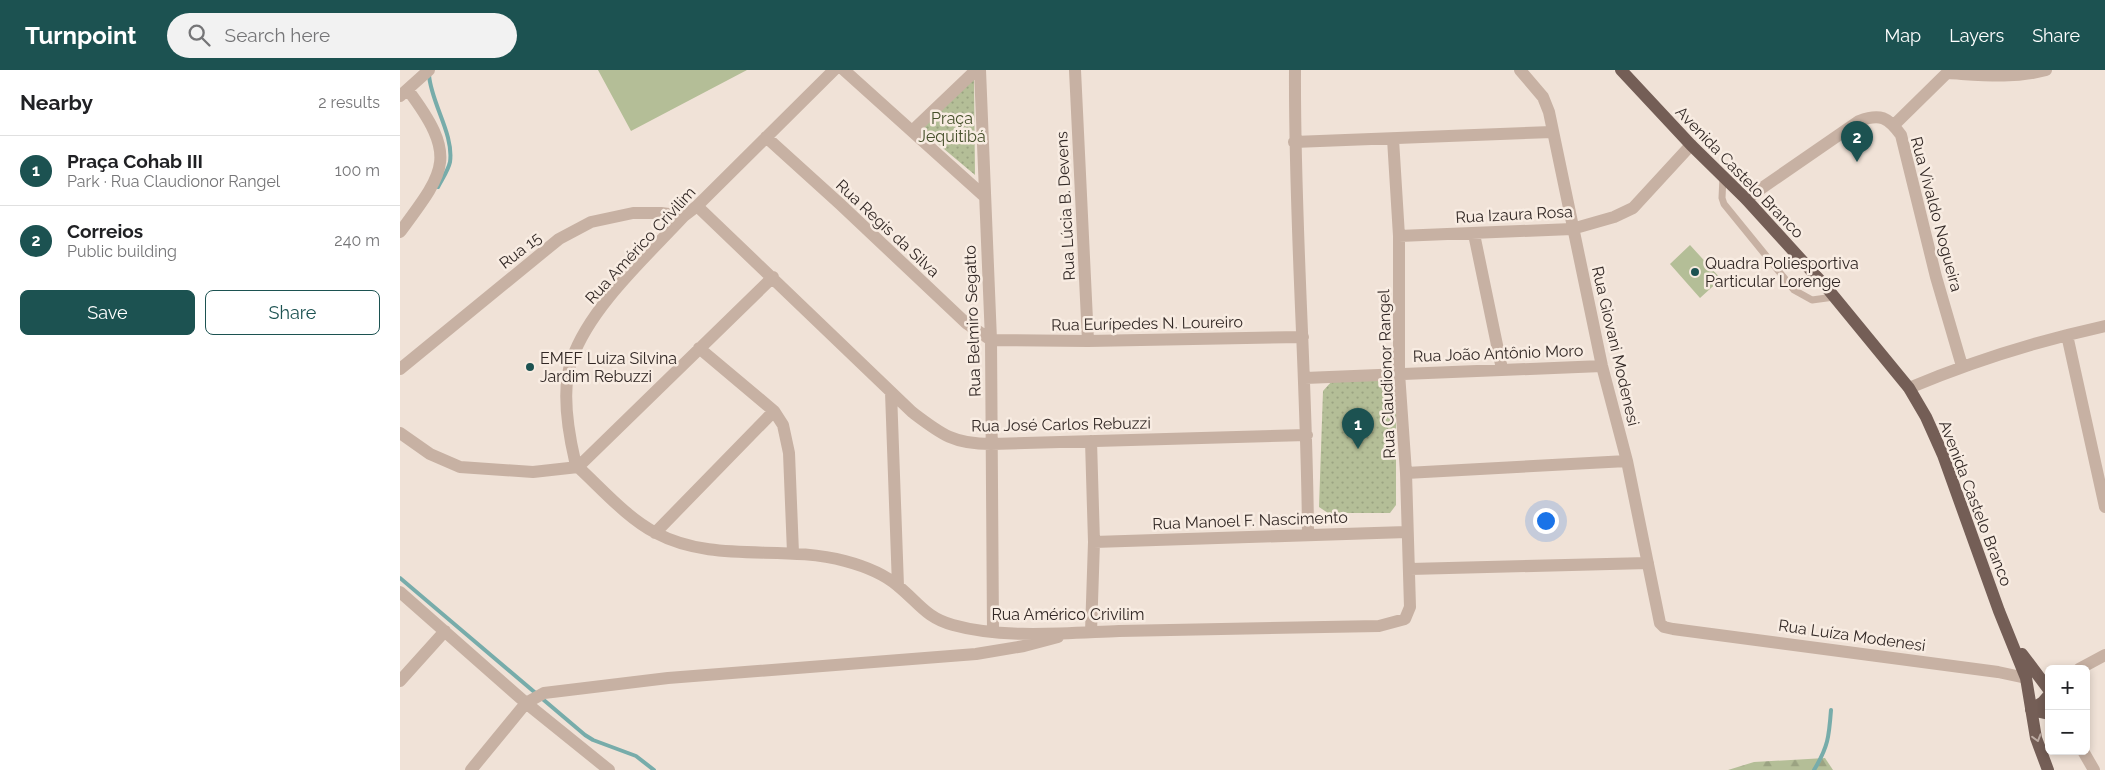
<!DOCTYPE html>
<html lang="en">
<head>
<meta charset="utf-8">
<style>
  :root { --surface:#fff; --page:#f2f2f2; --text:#202124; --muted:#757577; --line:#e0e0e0; --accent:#1c5251 }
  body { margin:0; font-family:Raleway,sans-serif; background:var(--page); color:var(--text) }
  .controls { position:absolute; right:15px; bottom:15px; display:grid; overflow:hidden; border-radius:8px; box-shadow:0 2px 8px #0003 }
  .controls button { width:45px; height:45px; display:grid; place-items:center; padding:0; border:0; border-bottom:1px solid var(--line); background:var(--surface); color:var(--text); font:25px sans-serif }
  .you { position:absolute; left:1145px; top:450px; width:18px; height:18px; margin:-12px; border:4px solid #fff; border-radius:50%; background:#1a73e8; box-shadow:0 0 0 8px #1a73e833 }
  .badge { display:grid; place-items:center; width:32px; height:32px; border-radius:50%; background:var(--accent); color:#fff; font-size:16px; font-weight:700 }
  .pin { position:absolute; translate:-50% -41px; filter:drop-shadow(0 1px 2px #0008) }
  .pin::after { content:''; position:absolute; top:26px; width:18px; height:15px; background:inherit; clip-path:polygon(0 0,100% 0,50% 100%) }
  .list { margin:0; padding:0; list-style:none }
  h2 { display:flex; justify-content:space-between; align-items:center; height:65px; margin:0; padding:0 20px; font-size:21px }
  h2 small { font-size:16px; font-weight:400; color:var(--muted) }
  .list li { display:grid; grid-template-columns:32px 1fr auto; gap:15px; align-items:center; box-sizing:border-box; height:70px; padding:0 20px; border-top:1px solid var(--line) }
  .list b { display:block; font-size:19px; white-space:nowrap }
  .list p { margin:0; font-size:16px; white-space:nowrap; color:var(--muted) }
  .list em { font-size:16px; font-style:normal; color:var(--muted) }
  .actions { display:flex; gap:10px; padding:15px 20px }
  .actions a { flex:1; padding:11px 0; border:1px solid var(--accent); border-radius:8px; text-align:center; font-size:18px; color:var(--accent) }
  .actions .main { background:var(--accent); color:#fff }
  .icon { flex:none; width:28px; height:28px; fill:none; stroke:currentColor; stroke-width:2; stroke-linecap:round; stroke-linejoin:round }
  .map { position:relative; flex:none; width:1705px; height:700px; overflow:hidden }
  header { display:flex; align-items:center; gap:30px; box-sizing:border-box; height:70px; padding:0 25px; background:var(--accent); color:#fff }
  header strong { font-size:24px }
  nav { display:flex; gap:28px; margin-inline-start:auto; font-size:18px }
  .search { width:350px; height:45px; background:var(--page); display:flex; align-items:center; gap:12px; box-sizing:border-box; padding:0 18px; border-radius:28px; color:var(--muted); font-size:19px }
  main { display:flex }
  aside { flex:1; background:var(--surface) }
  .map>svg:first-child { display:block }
  .forest { fill:url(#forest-firs) }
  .park { fill:url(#park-dots) }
  .pitch { fill:#b4be97 }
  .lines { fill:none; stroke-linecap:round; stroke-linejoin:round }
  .stream { stroke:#77acaa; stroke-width:4 }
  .service { stroke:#c7b1a3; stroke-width:7 }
  .minor { stroke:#c7b1a3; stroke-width:12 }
  .primary { stroke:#745e56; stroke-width:12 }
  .oneway { stroke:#bdaca3 }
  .poi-dot { fill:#1c5251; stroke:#f8ece2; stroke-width:2 }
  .labels { text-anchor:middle; stroke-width:5; stroke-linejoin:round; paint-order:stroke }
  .park-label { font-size:16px; fill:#45502a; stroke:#f8ece2 }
  .street-label { font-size:16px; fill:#322825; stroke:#f8ece2 }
  .poi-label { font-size:16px; fill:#322825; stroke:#f8ece2; text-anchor:start }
</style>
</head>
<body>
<header>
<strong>Turnpoint</strong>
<div class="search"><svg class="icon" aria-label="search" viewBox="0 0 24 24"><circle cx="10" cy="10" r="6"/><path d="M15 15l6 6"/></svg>Search here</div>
<nav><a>Map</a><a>Layers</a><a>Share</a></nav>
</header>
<main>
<aside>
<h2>Nearby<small>2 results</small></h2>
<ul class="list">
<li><span class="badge">1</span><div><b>Praça Cohab III</b><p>Park · Rua Claudionor Rangel</p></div><em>100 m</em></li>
<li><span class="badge">2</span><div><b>Correios</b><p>Public building</p></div><em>240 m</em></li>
</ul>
<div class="actions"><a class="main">Save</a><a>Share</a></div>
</aside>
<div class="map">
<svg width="1705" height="700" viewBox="0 0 1705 700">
  <defs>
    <pattern id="forest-firs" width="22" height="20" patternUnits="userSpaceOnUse" patternTransform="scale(1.25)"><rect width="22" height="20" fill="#b4be97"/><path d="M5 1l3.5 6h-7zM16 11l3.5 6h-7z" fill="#9ba382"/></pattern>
    <pattern id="park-dots" width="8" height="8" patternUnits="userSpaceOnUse" patternTransform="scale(1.25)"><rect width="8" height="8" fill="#b4be97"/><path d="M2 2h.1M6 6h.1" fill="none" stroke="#9ba382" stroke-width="1.8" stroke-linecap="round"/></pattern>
  </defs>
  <rect width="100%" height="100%" fill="#f0e2d7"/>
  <path class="forest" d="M1425,688L1433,700H1328L1354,692Z"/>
  <path class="park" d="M574,9L575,105L519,58Z
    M991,309L996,324V435L990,443H928L919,437L923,321L932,311Z"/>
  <path class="pitch" d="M198,0H347L231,61Z
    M1290,175L1321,209L1300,228L1270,194Z"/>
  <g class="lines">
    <path class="stream" d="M29,5C31,33 54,64 50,92C48,101 42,109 38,117
      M0,508L185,665L193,670L236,686L254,700
      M1414,700C1428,677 1429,667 1431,640"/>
    <path class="service" d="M1323,107L1322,128L1324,134L1394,220L1412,230L1434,227"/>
    <path class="minor" d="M434,0L297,136L284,146C247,186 190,237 172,289C161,318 168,361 175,391L178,397C202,419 227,448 256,463C314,494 383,474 445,491C464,496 483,503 498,516C518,532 526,548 553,555C603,569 667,563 719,561C805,559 892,558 979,556L1005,549L1010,537L1006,403L999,303V166L993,69
      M444,0L584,126
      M580,0L591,270L593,561
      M675,0L688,271
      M895,0C894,155 907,309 908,464
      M1120,0L1143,27L1149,42L1202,296L1227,391L1260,553L1264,557L1273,559L1598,602L1626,608
      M1548,3C1581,5 1613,9 1646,0
      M0,26L29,0
      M1494,55L1550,0
      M512,61L576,0
      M366,67L440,134L566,253L591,270L688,271L903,267
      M894,72L1152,62
      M1346,129L1459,51C1480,43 1488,47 1501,65L1536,207L1562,296
      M297,136L512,342C541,364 553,374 591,374L907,365
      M0,162C46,100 58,87 8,20
      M1074,164L1102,299
      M999,166L1172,159L1214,147L1233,138L1291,75
      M1667,265L1705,437
      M299,278L374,341L383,355L389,383L393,483
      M0,299L159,169L191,152L233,143H261L284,146
      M905,308L1202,296
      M1509,318C1573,291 1637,271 1705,256
      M491,322L498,516
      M0,363L30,384L60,397L133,402L178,397L373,207
      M1006,403L1227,391
      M255,463L374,341
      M694,472L1007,462
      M1010,499L1248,493
      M0,522L126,633L209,700
      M691,562L694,472L691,371
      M1679,599L1705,585
      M0,611L45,561
      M1683,681L1694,700
      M71,700L126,633L144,623L268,608L576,584L624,576L658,567"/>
    <path class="primary" d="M1221,0L1291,75L1346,129L1427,218L1509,318L1526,347L1543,385L1599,541L1626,608L1636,668L1648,700
      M1622,584L1649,620
      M1631,640L1643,632L1649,625
      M1631,640L1649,644"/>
  </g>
  <defs><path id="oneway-chevron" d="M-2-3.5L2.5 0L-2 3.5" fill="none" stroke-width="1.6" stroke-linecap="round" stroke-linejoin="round" transform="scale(1.25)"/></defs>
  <use class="oneway" href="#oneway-chevron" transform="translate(1637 668) rotate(74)"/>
  <g class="poi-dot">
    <circle cx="1295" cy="202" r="5"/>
    <circle cx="130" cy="297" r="5"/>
  </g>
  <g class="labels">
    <g class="park-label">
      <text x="552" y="54">Praça<tspan x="552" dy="18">Jequitibá</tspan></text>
    </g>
    <g class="street-label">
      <text transform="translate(1340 102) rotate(46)" y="6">Avenida Castelo Branco</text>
      <text transform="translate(665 136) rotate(-93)" y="6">Rua Lúcia B. Devens</text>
      <text transform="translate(1114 144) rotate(-3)" y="6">Rua Izaura Rosa</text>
      <text transform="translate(1537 144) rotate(75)" y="6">Rua Vivaldo Nogueira</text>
      <text transform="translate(488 158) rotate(43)" y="6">Rua Regis da Silva</text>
      <text transform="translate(240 175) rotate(-47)" y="6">Rua Américo Crivilim</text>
      <text transform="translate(120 180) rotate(-38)" y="6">Rua 15</text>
      <text transform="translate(572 251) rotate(-92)" y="6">Rua Belmiro Segatto</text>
      <text transform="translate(747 253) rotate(-1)" y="6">Rua Eurípedes N. Loureiro</text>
      <text transform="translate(1216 276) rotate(77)" y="6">Rua Giovani Modenesi</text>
      <text transform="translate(1098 283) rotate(-2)" y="6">Rua João Antônio Moro</text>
      <text transform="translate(986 304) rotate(-92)" y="6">Rua Claudionor Rangel</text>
      <text transform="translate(661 354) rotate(-1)" y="6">Rua José Carlos Rebuzzi</text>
      <text transform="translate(1576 433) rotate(69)" y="6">Avenida Castelo Branco</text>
      <text transform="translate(850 450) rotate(-2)" y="6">Rua Manoel F. Nascimento</text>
      <text x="668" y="550">Rua Américo Crivilim</text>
      <text transform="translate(1452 565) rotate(8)" y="6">Rua Luíza Modenesi</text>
    </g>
    <g class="poi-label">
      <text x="1305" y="199">Quadra Poliesportiva<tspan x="1305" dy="18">Particular Lorenge</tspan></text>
      <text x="140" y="294">EMEF Luiza Silvina<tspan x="140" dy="18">Jardim Rebuzzi</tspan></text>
    </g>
  </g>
</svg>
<div class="controls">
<button>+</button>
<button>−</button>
</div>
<div class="you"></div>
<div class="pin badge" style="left:958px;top:379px">1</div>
<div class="pin badge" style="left:1457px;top:92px">2</div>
</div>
</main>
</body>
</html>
